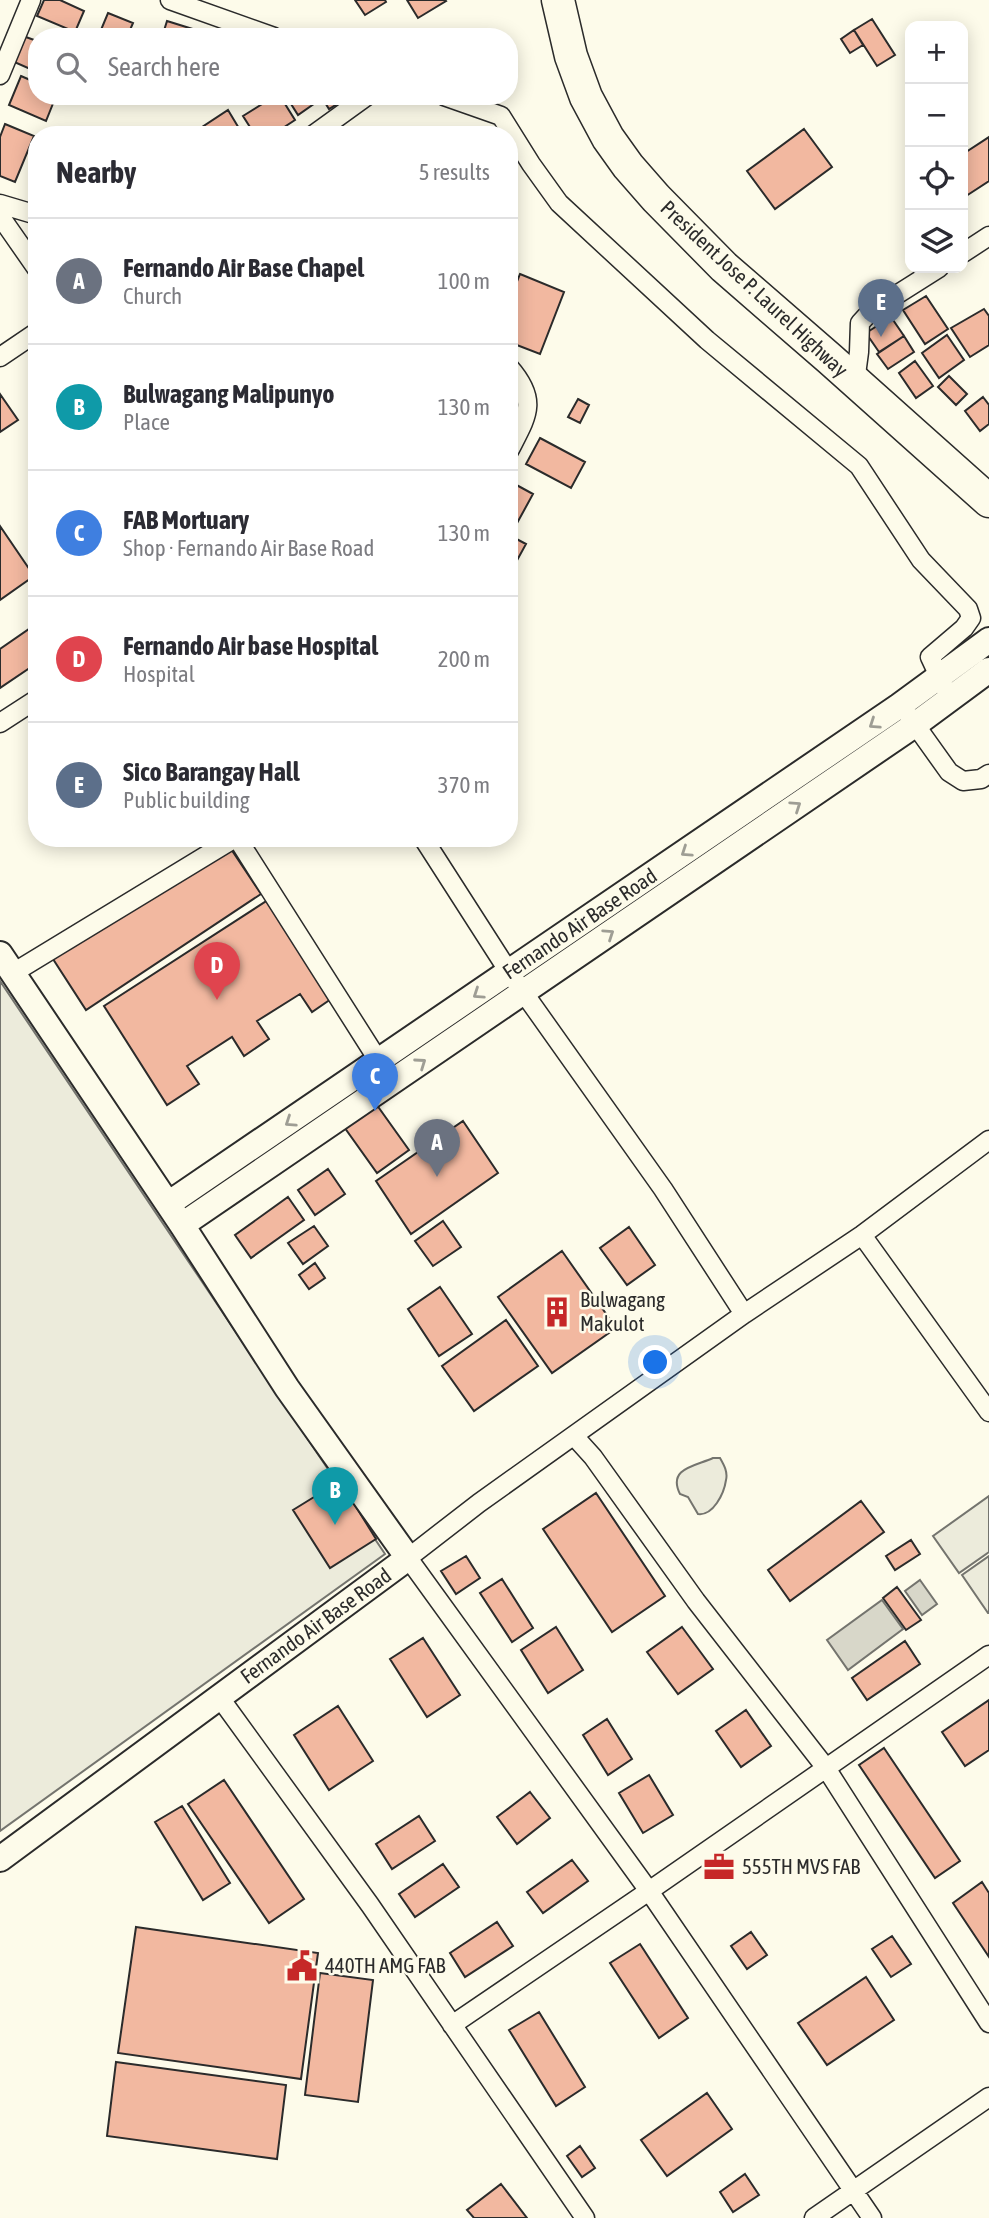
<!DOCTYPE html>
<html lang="en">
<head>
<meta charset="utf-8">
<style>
  :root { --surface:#fff; --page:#f7f7f7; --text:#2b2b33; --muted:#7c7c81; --line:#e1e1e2; --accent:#2563eb }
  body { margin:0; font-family:"Asap Condensed",sans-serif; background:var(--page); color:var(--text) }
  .controls { position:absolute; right:21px; top:21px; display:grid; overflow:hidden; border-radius:14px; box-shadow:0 4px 18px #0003 }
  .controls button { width:63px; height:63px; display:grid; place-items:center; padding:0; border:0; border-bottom:2px solid var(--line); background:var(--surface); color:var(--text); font:35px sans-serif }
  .you { position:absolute; left:656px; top:1363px; width:24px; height:24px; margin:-18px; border:5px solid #fff; border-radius:50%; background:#1a73e8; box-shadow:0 0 0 10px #1a73e833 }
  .badge { display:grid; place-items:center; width:46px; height:46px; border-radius:50%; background:var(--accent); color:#fff; font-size:23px; font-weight:700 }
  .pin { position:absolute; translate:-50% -58px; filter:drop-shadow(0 2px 4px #0008) }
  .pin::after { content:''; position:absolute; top:37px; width:24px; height:21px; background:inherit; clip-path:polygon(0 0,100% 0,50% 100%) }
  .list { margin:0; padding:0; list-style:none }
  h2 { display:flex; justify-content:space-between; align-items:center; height:91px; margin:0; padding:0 28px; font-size:30px }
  h2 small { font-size:23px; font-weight:400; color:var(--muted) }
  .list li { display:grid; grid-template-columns:46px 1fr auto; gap:21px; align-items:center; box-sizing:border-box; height:126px; padding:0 28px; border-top:2px solid var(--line) }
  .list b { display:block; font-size:26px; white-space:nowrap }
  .list p { margin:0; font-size:23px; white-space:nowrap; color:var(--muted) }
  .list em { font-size:23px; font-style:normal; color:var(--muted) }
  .icon { flex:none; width:38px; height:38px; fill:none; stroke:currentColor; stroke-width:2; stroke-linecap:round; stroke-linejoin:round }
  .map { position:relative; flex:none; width:989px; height:2218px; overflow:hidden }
  .search { position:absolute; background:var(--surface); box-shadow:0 4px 18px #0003; left:28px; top:28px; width:490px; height:77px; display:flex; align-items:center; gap:18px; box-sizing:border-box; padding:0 24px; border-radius:28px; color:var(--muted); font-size:26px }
  .panel { position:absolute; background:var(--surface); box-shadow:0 4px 18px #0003; left:28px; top:126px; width:490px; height:721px; border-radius:28px }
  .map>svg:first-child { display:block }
  .green { fill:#ecebdb; stroke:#74746e; stroke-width:2 }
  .water { fill:#d8d7c9; stroke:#74746e; stroke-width:2 }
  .building { fill:#f2b8a0; stroke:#2b2b2b; stroke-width:2 }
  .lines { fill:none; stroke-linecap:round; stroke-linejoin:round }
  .street-casing { stroke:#2b2b2b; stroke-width:21 }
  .secondary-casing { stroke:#2b2b2b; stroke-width:28 }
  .highway-casing { stroke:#2b2b2b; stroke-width:35 }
  .street { stroke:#fdfbea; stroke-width:18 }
  .secondary { stroke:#fdfbea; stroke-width:24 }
  .highway { stroke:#fdfbea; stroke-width:32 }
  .oneway { stroke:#9e9d94 }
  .labels { text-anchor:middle; stroke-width:5; stroke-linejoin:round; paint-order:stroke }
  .street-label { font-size:21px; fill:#2b2b2b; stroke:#fdfbea }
  .poi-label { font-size:21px; fill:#2b2b2b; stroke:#fdfbea; text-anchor:start }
</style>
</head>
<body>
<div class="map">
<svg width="989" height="2218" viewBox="0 0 989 2218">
  <rect width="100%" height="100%" fill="#fdfbea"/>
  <path class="green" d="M0,981L385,1554L0,1831Z
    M713,1458H720C724,1465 728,1472 726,1480C724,1494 713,1516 698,1514L688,1497L680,1494C667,1468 696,1466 713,1458Z
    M989,1496V1552L959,1573L933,1536Z
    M989,1556V1613H988L962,1575Z"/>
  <path class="water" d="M920,1580L937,1604L922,1615L905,1591Z
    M882,1600L903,1629L848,1670L827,1640Z"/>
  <path class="building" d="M44,0H60L84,11L75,32L37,16Z
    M355,0H385L386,2L365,15Z
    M407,0H445L446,1L418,18Z
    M108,13L133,23L127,37H98Z
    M872,19L895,55L877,66L854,30Z
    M167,21L199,31L197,37H162Z
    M854,30L863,45L850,53L841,39Z
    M23,36L37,41V72L12,61Z
    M21,76L37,83V96H56L46,121L9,105Z
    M275,96H280L295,120L272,135H255L243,116Z
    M286,96H314L318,101L298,115Z
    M321,96H350L329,109Z
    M228,110L243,135H190Z
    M5,124L34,136L15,182L0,176V137Z
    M804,129L832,167L775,209L747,171Z
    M989,137V181L963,198V154Z
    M520,274L564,292L540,354L509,342V302Z
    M926,296L948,329L925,344L903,310Z
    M984,309L989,316V345L970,357L951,328Z
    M891,317L904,336L879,352L866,333Z
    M947,335L964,360L939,378L922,353Z
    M904,336L914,352L888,369L877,354Z
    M915,361L933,386L916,398L899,373Z
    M949,376L967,394L956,405L938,387Z
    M0,394L18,420L0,432Z
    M983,397L989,405V424L980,431L965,411Z
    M578,399L589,405L580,423L568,417Z
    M540,438L585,462L571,488L526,464Z
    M511,482L533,494L516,525L509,522Z
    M0,526L34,576L0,600Z
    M509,535L526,544L509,575Z
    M29,629L37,641V663L0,688V649Z
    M227,843L261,894L86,1010L53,959Z
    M268,900L331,999L312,1012L300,994L257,1021L269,1039L244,1056L232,1037L187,1066L199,1084L167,1105L104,1006Z
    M374,1101L409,1150L377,1173L342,1124Z
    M463,1121L498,1173L411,1234L376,1181Z
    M328,1169L345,1194L315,1215L298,1190Z
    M288,1197L304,1220L251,1258L235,1235Z
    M443,1221L461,1247L433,1266L415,1241Z
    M314,1226L328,1246L303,1264L288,1243Z
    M629,1227L655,1265L627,1285L600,1248Z
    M562,1251L616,1328L552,1373L498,1297Z
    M315,1263L325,1278L309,1289L299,1275Z
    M440,1287L472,1334L439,1356L408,1309Z
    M506,1320L538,1366L474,1411L442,1366Z
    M340,1481L376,1539L330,1568L293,1510Z
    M596,1493L665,1596L612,1632L543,1529Z
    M861,1501L884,1532L790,1601L768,1570Z
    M911,1540L920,1554L895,1570L886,1556Z
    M466,1556L480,1578L456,1594L441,1571Z
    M502,1579L533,1628L512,1642L480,1593Z
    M897,1587L921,1620L906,1630L883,1598Z
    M556,1627L583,1670L548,1693L521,1650Z
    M682,1627L713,1669L678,1694L647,1652Z
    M423,1638L460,1695L427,1717L390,1659Z
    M905,1641L920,1664L867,1700L852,1678Z
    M989,1700V1750L965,1766L942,1732Z
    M338,1706L373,1761L329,1790L294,1735Z
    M746,1710L771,1746L741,1767L716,1731Z
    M607,1719L632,1759L608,1775L583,1735Z
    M884,1748L960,1861L935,1878L859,1765Z
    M649,1775L673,1815L643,1833L619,1793Z
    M224,1780L304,1899L269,1923L188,1804Z
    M530,1792L550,1818L517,1844L497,1817Z
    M182,1806L230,1883L203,1900L155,1822Z
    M419,1816L435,1841L392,1869L376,1844Z
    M572,1860L588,1881L543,1913L527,1892Z
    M443,1864L459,1887L415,1917L399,1894Z
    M982,1882L989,1893V1957L953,1903Z
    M497,1922L513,1946L465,1977L450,1953Z
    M136,1927L318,1953L301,2079L118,2053Z
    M751,1932L767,1955L747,1969L731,1946Z
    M892,1936L911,1964L891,1977L872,1949Z
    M640,1944L688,2018L659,2038L610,1963Z
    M320,1973L373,1980L358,2102L305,2095Z
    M866,1977L894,2020L827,2065L798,2023Z
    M539,2012L585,2087L556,2106L509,2030Z
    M116,2062L286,2085L277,2159L107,2136Z
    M707,2093L732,2129L667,2176L641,2140Z
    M580,2146L595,2168L582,2177L567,2156Z
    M745,2174L759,2195L733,2212L720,2192Z
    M501,2184L527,2218H474L467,2210Z"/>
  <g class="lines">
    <g class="street-casing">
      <path id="street" d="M170,0L274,37
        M0,75L31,0
        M444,96L501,116L531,164L559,203L707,340L859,466L921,560L968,609L971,618L964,628L930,657L944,687
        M313,135L367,96
        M0,204L37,215
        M0,216L37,269
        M963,253L989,236
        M0,357L37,332
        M509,367C539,401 527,416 509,451
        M855,382L859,352L860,323L871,311L939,268
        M909,716L949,772L963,781L981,779L989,774
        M0,723L37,699
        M237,838L385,1071
        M423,838L509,972L663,1189L744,1314
        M13,973L235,838
        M862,1235L989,1412
        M574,1436L593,1457L696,1601L826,1768L989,2023
        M220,1698L370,1905L585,2218
        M452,2025L649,1891L989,1655
        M814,2218L989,2097
        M872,2218L649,1891L408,1558L479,1503L744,1314L862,1235L989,1140"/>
    </g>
    <g class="secondary-casing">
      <path id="secondary" d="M0,954L182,1225L287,1388L408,1558L0,1859
        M168,1204L899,706L989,640
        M182,1225L916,724L989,670"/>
    </g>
    <g class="highway-casing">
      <path id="highway" d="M558,0L571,56L586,97L608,138L628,166L656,198L724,267L830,359L989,501"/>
    </g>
    <use href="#street" class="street"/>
    <use href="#secondary" class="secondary"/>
    <use href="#highway" class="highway"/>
  </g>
  <defs><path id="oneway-chevron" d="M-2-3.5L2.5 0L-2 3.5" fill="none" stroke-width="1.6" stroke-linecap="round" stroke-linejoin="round" transform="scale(1.75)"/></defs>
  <g class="oneway">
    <use href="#oneway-chevron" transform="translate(874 724) rotate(146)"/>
    <use href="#oneway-chevron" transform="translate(796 806) rotate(-34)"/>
    <use href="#oneway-chevron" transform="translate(686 852) rotate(146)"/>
    <use href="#oneway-chevron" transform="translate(609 934) rotate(-34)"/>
    <use href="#oneway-chevron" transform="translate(478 994) rotate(146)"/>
    <use href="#oneway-chevron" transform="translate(421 1063) rotate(-35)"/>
    <use href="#oneway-chevron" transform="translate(290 1122) rotate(146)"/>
  </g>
  <defs>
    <g id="building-bare" transform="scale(2.415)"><path d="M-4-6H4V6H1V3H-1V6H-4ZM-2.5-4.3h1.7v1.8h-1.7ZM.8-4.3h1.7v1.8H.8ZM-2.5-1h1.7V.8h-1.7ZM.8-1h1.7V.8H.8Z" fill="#c62828" stroke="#fdfbea" stroke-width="2.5" paint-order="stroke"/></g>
    <g id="office-bare" transform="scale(2.415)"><path d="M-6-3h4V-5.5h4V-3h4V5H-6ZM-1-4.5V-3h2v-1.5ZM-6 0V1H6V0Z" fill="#c62828" stroke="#fdfbea" stroke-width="2.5" paint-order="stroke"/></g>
    <g id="civic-bare" transform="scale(2.415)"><path d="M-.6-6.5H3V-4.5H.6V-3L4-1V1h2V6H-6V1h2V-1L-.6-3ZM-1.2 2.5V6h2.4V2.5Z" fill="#c62828" stroke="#fdfbea" stroke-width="2.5" paint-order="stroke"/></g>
  </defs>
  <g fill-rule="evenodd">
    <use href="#building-bare" x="557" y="1312"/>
    <use href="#office-bare" x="719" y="1867"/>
    <use href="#civic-bare" x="302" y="1966"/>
  </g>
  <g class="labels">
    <g class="street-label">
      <text transform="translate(754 289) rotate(43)" y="7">President Jose P. Laurel Highway</text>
      <text transform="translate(580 924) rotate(-34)" y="7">Fernando Air Base Road</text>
      <text transform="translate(316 1626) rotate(-36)" y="7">Fernando Air Base Road</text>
    </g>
    <g class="poi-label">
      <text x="580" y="1307">Bulwagang<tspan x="580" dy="24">Makulot</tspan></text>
      <text x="742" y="1874">555TH MVS FAB</text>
      <text x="325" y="1973">440TH AMG FAB</text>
    </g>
  </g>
</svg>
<div class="controls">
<button>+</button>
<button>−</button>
<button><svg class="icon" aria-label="locate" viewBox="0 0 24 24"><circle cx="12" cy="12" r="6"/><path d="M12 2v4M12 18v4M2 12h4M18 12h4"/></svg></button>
<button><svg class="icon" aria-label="layers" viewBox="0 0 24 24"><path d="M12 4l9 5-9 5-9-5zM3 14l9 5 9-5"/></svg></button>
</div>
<div class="you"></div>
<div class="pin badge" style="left:437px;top:1177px;background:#6b7280">A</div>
<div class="pin badge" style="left:335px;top:1525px;background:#0f9aa8">B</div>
<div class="pin badge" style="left:375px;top:1111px;background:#3f7fe0">C</div>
<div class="pin badge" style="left:217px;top:1000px;background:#e0444e">D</div>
<div class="pin badge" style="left:881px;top:337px;background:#5c6f8a">E</div>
<div class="search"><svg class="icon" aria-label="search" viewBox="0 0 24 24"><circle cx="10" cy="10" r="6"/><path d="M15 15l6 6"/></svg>Search here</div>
<section class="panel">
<h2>Nearby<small>5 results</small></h2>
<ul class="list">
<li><span class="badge" style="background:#6b7280">A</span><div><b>Fernando Air Base Chapel</b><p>Church</p></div><em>100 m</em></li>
<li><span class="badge" style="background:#0f9aa8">B</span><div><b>Bulwagang Malipunyo</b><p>Place</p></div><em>130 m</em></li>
<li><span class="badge" style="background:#3f7fe0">C</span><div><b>FAB Mortuary</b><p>Shop · Fernando Air Base Road</p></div><em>130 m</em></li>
<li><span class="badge" style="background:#e0444e">D</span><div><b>Fernando Air base Hospital</b><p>Hospital</p></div><em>200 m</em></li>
<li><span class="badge" style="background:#5c6f8a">E</span><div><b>Sico Barangay Hall</b><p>Public building</p></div><em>370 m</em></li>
</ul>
</section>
</div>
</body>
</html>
